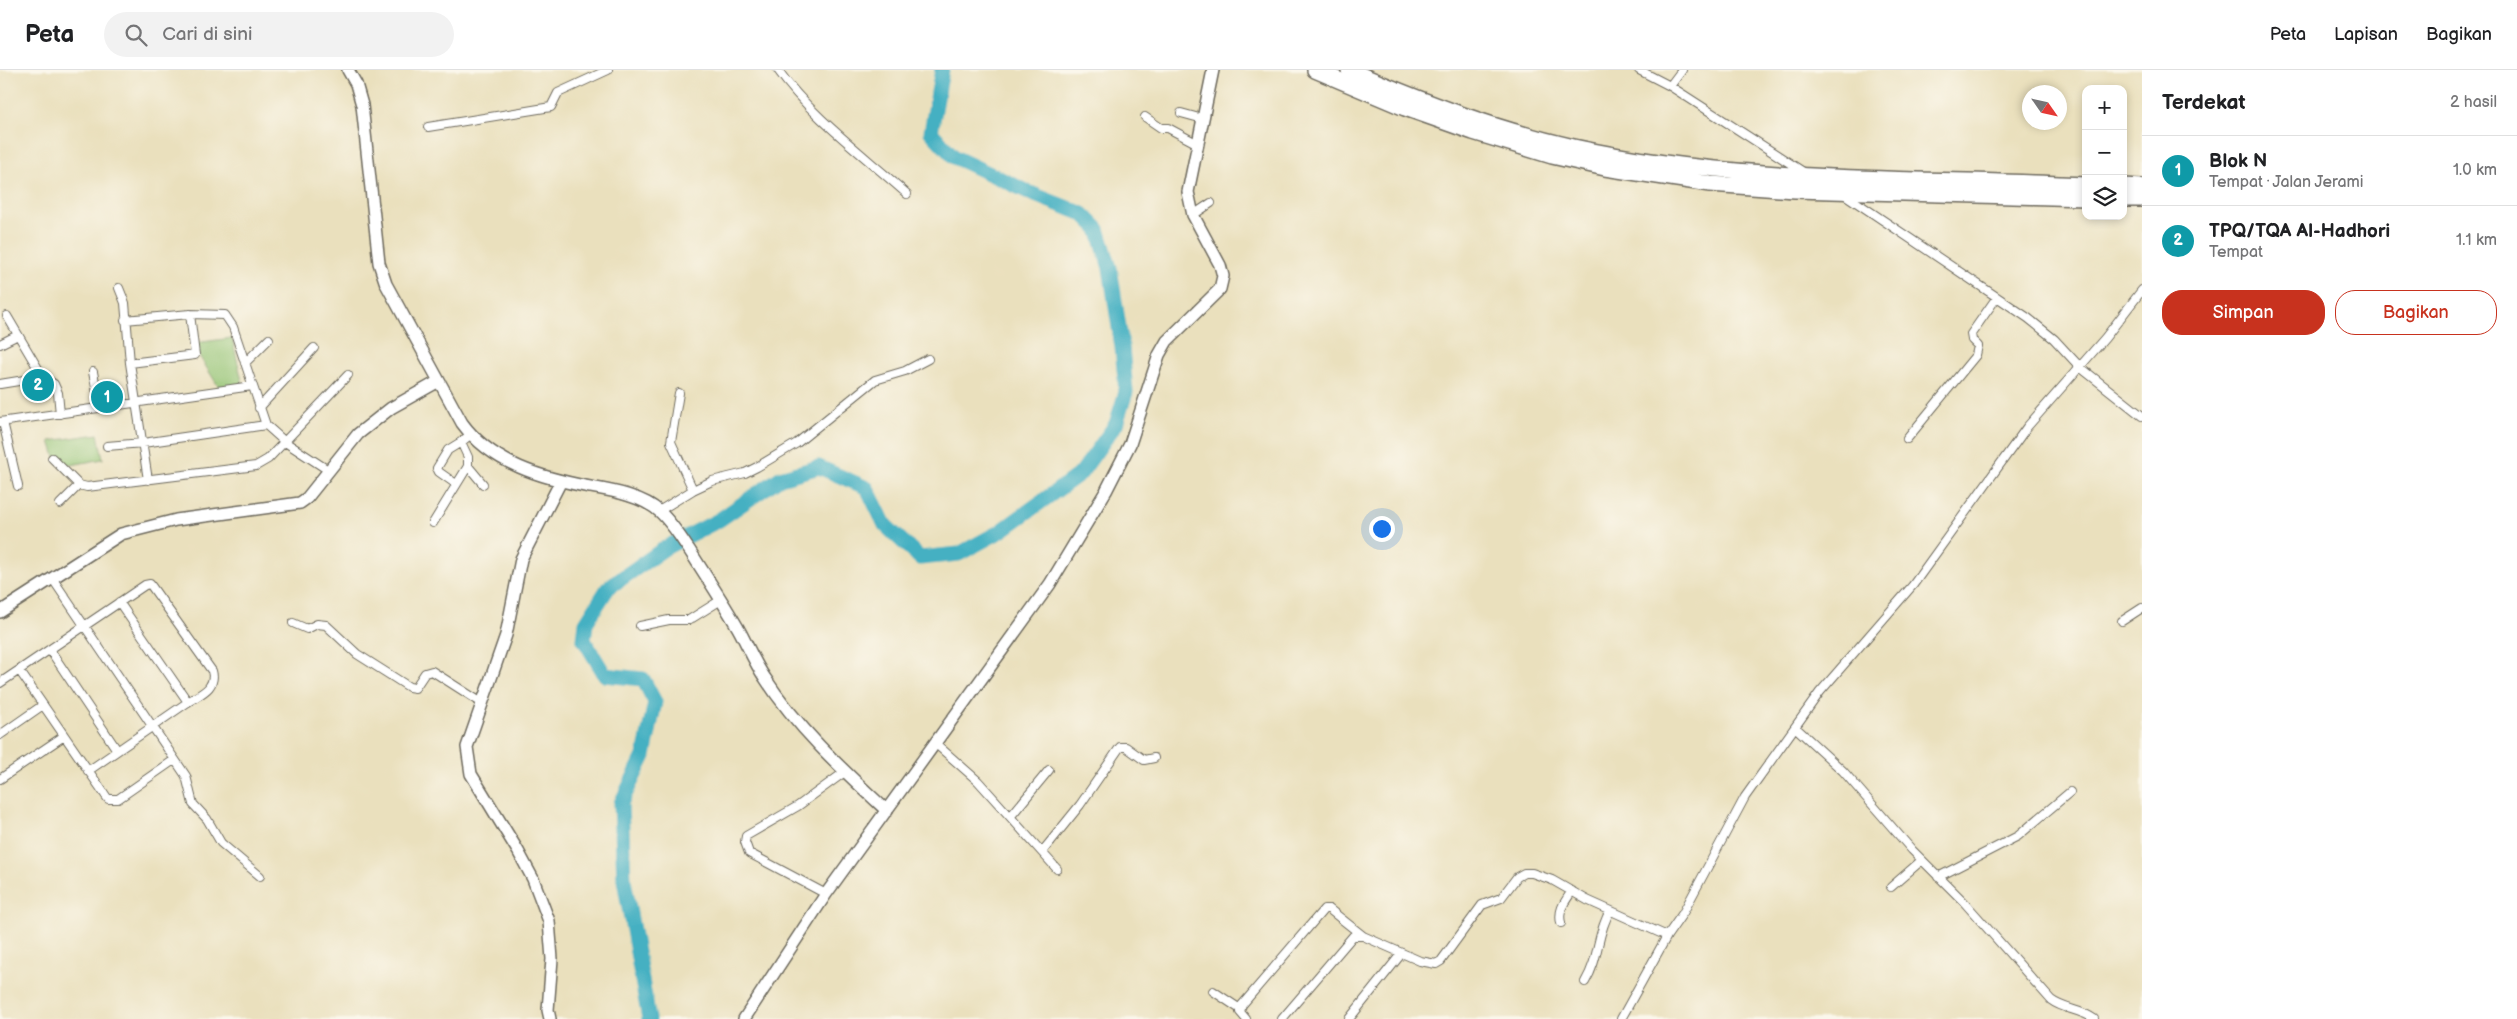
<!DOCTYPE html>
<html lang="id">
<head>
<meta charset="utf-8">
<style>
  :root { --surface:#fff; --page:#f2f2f2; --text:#202124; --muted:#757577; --line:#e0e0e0; --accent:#c8321e }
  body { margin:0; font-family:"Balsamiq Sans",sans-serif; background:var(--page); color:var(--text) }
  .controls { position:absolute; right:15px; top:15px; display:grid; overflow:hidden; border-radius:10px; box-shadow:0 2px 8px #0003 }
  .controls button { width:45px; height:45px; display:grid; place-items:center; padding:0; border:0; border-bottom:1px solid var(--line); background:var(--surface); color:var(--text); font:25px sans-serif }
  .compass { position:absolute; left:2022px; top:15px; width:45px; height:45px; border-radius:50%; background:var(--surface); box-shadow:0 2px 8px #0003; rotate:124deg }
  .you { position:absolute; left:1381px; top:458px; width:18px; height:18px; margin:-12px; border:4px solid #fff; border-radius:50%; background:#1a73e8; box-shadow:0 0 0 8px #1a73e833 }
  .badge { display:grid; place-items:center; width:32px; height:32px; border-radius:50%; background:var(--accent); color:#fff; font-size:16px; font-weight:700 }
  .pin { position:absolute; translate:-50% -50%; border:2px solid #fff; box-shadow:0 1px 5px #0006 }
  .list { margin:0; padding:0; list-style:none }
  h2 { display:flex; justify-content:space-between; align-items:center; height:65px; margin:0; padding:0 20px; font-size:21px }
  h2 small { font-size:16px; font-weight:400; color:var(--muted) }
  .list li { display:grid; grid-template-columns:32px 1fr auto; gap:15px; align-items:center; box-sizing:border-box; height:70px; padding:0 20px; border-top:1px solid var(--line) }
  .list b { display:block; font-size:19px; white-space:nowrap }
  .list p { margin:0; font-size:16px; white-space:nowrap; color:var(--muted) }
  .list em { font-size:16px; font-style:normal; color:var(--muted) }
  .actions { display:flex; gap:10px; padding:15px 20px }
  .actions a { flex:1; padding:11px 0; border:1px solid var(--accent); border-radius:20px; text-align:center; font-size:18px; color:var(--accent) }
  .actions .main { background:var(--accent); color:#fff }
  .icon { flex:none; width:28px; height:28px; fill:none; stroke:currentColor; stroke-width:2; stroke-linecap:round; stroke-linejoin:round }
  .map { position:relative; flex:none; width:2142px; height:949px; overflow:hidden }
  header { display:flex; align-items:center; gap:30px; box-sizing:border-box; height:70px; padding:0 25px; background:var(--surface); border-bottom:1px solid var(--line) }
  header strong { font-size:24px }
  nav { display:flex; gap:28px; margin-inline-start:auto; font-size:18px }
  .search { width:350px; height:45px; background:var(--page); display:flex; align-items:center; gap:12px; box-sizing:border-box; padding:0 18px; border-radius:28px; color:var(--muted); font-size:19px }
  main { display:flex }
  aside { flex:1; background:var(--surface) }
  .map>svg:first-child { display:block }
  .green { fill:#93c271; stroke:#5f764e }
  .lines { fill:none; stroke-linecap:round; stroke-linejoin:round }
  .river { stroke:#44b0c2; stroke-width:15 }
  .street-casing { stroke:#6e6a5e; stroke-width:10 }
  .secondary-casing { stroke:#6e6a5e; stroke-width:14 }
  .highway-casing { stroke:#6e6a5e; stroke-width:18 }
  .street { stroke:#fff; stroke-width:8 }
  .secondary { stroke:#fff; stroke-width:11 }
  .highway { stroke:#fff; stroke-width:15 }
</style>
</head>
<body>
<header>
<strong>Peta</strong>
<div class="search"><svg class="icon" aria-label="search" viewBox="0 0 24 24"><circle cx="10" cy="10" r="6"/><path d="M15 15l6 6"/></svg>Cari di sini</div>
<nav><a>Peta</a><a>Lapisan</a><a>Bagikan</a></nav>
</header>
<main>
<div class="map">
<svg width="2142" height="949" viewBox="0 0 2142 949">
  <rect width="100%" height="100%" fill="#fbf7ec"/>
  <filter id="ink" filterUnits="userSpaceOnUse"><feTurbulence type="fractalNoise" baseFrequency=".02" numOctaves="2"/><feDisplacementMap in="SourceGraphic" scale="10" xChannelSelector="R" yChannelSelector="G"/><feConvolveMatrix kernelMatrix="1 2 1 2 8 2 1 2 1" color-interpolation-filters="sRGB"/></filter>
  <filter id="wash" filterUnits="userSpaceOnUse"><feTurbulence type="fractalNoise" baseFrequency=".0096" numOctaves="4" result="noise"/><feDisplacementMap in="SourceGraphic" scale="20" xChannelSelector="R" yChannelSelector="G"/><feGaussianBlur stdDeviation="1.12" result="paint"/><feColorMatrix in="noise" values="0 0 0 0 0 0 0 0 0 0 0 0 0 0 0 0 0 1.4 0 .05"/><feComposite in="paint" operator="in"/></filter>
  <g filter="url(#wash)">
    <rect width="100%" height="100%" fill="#eae0bd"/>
    <path class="green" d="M232,268L243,315L220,319L196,281L195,273Z
      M98,364L103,389L66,396L55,387L50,371Z"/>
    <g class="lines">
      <path class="river" d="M649,949L624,810L621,733L644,686L655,632L643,609L605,605L584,570L586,553L608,518L665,478L719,450L780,408L819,397L867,418L885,455L920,488L959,484L1001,461L1081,403L1116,354L1126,322L1122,277L1110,198L1098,159L1083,144L1035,125L954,87L931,62L942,0"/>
    </g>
  </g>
  <g filter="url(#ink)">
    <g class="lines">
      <g class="street-casing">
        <path id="street" d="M778,0C810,46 865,86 907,124
          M1639,0L1670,16L1805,103
          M1670,16L1682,0
          M1181,43L1203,49
          M1145,47L1161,58H1168L1198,74
          M428,57L551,37L558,23L608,0
          M1844,124L2028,248L2054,269L2080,297L2142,346
          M1193,145L1211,133
          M119,218L125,233L130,293L148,410
          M7,246L43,307L54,314L58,323L60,344
          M125,250L190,244L225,245L233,257L266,355L285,372L328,400
          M0,274L18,265
          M130,293L195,285L190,244
          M245,293L269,269
          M93,302L100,338
          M0,314L43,307
          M259,338L314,278
          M0,352L252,316
          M3,352L18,416
          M1907,369L1976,285L1978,276L1972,270L1971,264L1997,227
          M107,376L143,373L266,355
          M52,388L79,415L87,417L256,396L268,389L348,305
          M468,396L483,414
          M456,414L439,402L437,398L448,380L461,372
          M693,420L712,411L745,403L757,397L797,373L875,310L905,301L928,289
          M60,434L79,415
          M659,441L693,420L671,372L679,323
          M433,453L468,396V387L461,372L470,365
          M52,508L186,706L193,734L207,749L221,773L260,806
          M2122,551L2142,538
          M293,553L307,559L317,554L326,555L357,584L409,617L415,618L425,603L432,601L482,633
          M640,556L669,550H689L721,530
          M50,580L117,680
          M19,600L108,729H118L174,690
          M0,613L145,515L150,514L212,601C217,618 200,624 188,632
          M1795,657L1843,701L1912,780L1964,832L2051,930C2064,940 2081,939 2094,949
          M0,665L43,635
          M936,674L978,711L1057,799
          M88,701L188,632L119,532
          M0,709L64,666
          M1011,746L1049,700
          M1042,782L1080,735L1120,677H1126L1144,690L1154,688
          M1938,807L2018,766L2070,722
          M1891,817L1922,790
          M826,824L749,783L745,772L746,766L798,736L846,701
          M1561,853C1558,840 1564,833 1572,821
          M1585,912C1600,887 1596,865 1610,841
          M1213,921L1240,939
          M1246,949L1240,942L1242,935L1324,839H1329L1363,866
          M1282,949L1353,866H1363L1420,891L1436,894L1441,891L1482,835L1501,828L1517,807L1524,803H1532L1552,810L1587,830L1667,866
          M1349,949L1402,883
          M1621,949L1667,866L1683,843L1745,727L1820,622L1913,515L2027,357L2105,268L2142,220"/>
      </g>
      <g class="secondary-casing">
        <path id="secondary" d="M348,0L356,14L362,35L379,193L386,214L462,353C492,394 542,408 590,417C613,421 643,426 660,442C672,453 681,468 690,481C706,506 723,532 738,558C747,574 754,592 765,608C798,659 843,700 887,741
          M0,542L121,464L176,450L300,433L307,428L358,364L391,338L439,311
          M550,949L548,940L552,889L549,851L533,809L518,781L471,704L467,677L506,565L521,489L561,411
          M744,949L826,824L1050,514L1106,421L1130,374L1159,285L1167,271L1220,219L1223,206L1220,195L1193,145L1188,122L1213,0"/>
      </g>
      <g class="highway-casing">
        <path id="highway" d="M1315,0L1405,38L1473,62L1552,86L1605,98L1710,114L1795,120L2086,128
          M1349,0C1422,31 1496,60 1574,77C1742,114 1915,107 2086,115
          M2123,116L2142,117
          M2123,129H2142"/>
      </g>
      <use href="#street" class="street"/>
      <use href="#secondary" class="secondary"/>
      <use href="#highway" class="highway"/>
    </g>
  </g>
</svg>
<div class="controls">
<button>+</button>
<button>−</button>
<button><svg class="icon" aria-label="layers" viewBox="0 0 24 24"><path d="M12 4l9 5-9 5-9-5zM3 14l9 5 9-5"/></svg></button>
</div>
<svg class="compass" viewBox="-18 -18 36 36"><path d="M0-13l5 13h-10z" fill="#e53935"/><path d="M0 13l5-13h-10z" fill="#757577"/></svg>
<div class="you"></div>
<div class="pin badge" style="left:107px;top:327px;background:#0f9aa8">1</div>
<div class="pin badge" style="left:38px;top:315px;background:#0f9aa8">2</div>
</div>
<aside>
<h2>Terdekat<small>2 hasil</small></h2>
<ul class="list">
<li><span class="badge" style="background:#0f9aa8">1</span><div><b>Blok N</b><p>Tempat · Jalan Jerami</p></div><em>1.0 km</em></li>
<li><span class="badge" style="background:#0f9aa8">2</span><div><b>TPQ/TQA Al-Hadhori</b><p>Tempat</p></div><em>1.1 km</em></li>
</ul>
<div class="actions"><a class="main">Simpan</a><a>Bagikan</a></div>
</aside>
</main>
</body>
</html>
